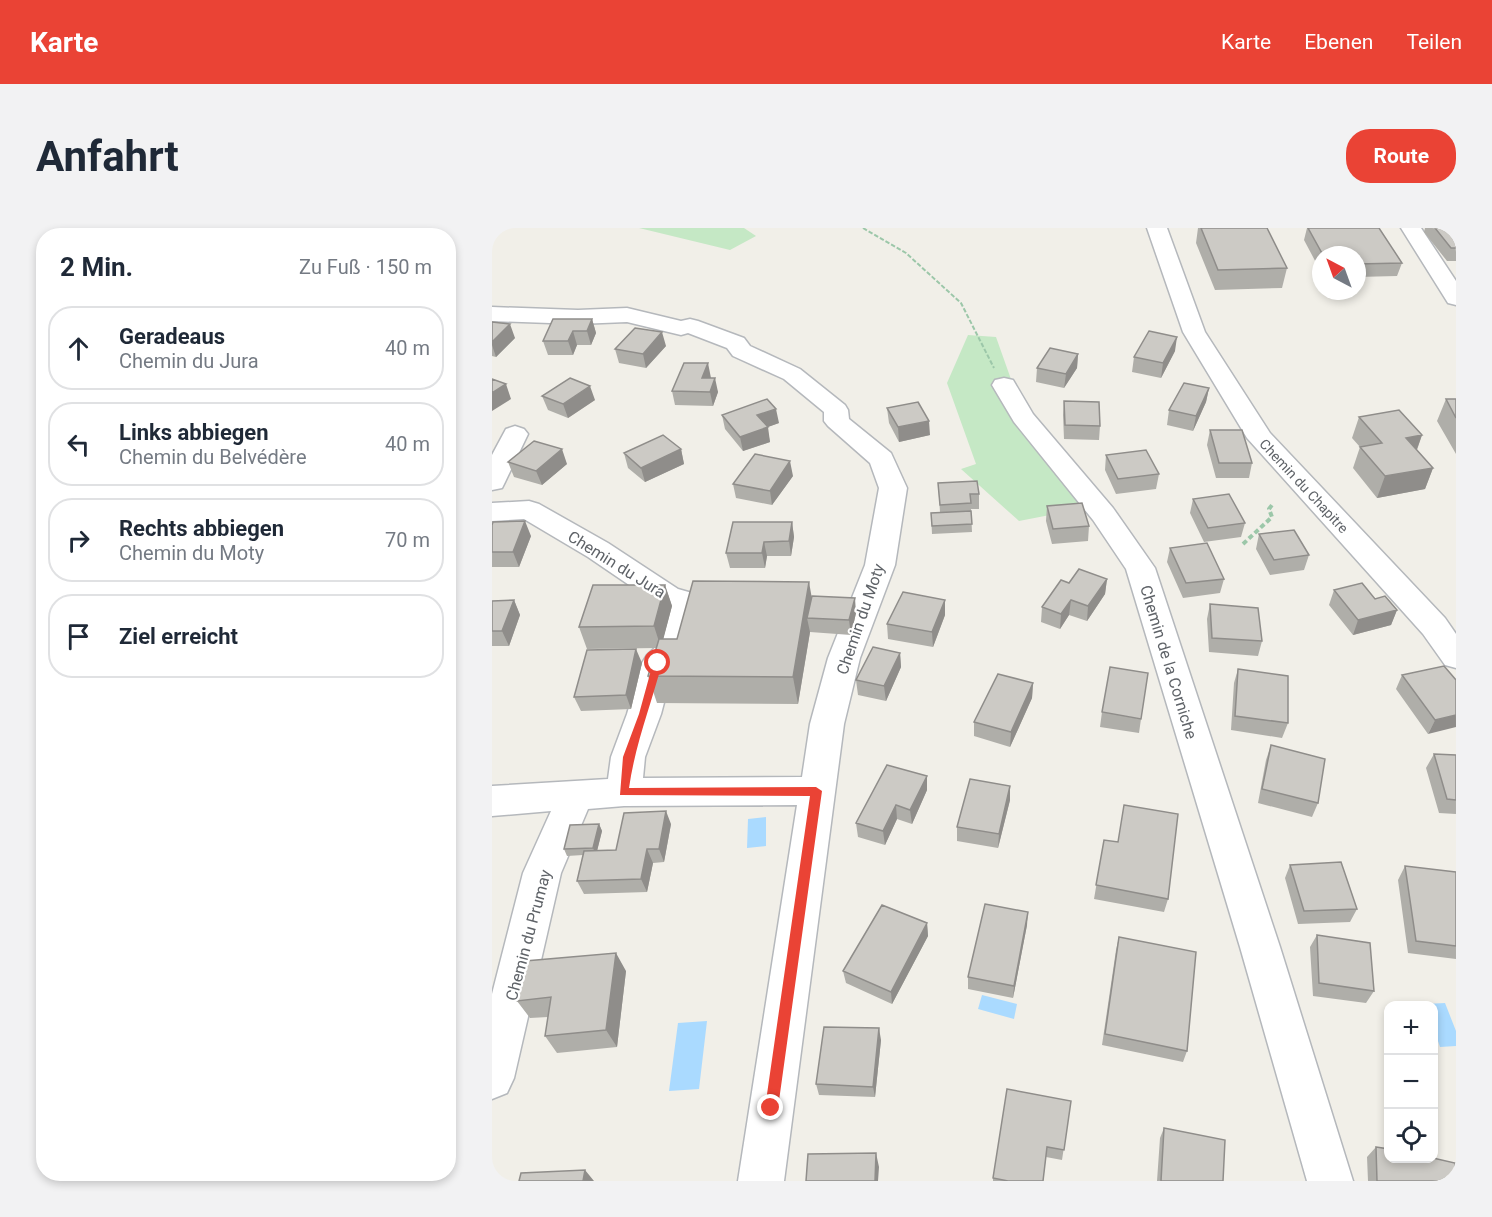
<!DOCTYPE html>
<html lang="de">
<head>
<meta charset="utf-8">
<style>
  :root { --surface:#fff; --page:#f2f2f3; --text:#1f2937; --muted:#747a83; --line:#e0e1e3; --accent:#ea4335 }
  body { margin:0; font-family:Roboto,sans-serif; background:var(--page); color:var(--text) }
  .controls { position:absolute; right:18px; bottom:18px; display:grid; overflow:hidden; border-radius:12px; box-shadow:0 3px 9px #0003 }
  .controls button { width:54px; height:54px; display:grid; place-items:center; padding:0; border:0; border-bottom:2px solid var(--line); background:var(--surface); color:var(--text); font:30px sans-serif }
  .compass { position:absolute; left:820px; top:18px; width:54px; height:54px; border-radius:50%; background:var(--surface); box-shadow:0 3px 9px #0003; rotate:319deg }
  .stop { position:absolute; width:18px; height:18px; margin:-14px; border:4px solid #ea4335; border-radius:50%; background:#fff }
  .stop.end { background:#ea4335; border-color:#fff; box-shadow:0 2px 6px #0008 }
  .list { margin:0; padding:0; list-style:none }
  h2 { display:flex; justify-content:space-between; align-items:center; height:78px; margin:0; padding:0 24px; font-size:26px }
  h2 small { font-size:20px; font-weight:400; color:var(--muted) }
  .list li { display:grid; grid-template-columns:39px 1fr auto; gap:18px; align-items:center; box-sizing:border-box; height:84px; margin:0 12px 12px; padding:0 12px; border:2px solid var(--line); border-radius:24px }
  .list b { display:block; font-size:22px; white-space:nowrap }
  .list p { margin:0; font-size:20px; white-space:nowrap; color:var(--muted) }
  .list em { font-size:20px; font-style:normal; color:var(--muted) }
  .icon { flex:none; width:33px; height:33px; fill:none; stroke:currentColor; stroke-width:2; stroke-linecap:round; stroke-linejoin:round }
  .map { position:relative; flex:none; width:964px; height:953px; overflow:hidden; border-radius:24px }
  header { display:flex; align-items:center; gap:36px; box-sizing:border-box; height:84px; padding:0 30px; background:var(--accent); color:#fff }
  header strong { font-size:28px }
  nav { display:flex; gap:33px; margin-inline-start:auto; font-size:21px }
  .intro { display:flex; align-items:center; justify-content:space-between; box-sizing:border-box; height:144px; padding:0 36px }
  h1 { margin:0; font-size:42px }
  .button { padding:15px 27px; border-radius:24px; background:var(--accent); color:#fff; font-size:21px; font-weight:700 }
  main { display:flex; gap:36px; padding:0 36px }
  aside { flex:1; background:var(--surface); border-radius:24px; box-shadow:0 3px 9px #0003 }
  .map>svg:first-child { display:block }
  .green { fill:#c5e8c5 }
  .water { fill:#aadaff }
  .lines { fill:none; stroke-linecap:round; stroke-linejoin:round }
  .minor-casing { stroke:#b5b8bc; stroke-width:3 }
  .path-far1 { stroke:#9cc7a9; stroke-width:2; stroke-dasharray:4.5 2; stroke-linecap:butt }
  .path { stroke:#9cc7a9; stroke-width:4; stroke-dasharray:5 3; stroke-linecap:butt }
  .minor { fill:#fff; fill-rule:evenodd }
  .wall { fill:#afaea9 }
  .shaded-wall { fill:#8f8d8a }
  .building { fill:#cccac5; stroke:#8f8d8a; stroke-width:1.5 }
  .route { fill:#ea4335 }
  .labels { text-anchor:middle; stroke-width:4.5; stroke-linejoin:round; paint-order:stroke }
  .far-street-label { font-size:14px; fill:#5f6368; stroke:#fff }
  .street-label { font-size:16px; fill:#5f6368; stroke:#fff }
</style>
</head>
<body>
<header>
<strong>Karte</strong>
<nav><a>Karte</a><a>Ebenen</a><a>Teilen</a></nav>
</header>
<div class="intro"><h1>Anfahrt</h1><a class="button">Route</a></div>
<main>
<aside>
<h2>2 Min.<small>Zu Fuß · 150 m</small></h2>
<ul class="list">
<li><svg class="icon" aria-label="ahead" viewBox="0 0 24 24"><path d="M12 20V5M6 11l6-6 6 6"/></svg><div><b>Geradeaus</b><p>Chemin du Jura</p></div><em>40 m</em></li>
<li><svg class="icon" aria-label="left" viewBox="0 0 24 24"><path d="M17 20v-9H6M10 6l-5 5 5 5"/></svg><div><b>Links abbiegen</b><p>Chemin du Belvédère</p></div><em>40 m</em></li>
<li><svg class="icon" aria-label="right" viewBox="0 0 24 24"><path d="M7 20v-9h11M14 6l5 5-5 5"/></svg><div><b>Rechts abbiegen</b><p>Chemin du Moty</p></div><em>70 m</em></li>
<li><svg class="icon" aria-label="arrive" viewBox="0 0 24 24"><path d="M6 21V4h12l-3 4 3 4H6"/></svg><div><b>Ziel erreicht</b></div></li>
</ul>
</aside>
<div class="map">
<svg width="964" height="953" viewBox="0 0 964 953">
  <rect width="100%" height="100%" fill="#f1efe8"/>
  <path class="green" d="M147,0H252L264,8L238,22Z
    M476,107L504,109L526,171L599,279L527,293L469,241L484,236L455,155Z"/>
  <path class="water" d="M274,589V618L255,620L256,591Z
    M490,767L525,776L522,791L486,781Z
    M953,775L964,803V818L948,819L942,801V778L933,776Z
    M215,793L207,861L177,863L186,795Z"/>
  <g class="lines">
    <g class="minor-casing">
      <path id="minor" d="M655,0H675L713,104L778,205L953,390L964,406V440L953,437L931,406L755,210L691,104Z
        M909,0H929L964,53V77L956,75Z
        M0,79L86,82L135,80L189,93L198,91L206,93L252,110L258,118L308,141L353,177L356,182L357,191L399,225L415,260L403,337L368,430L352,496L292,953H246L305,577L132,578L96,581L69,645L22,850L15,865L0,871V766L31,645L59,583L0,588V558L116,551L119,529L135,486L150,435L155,427L167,416L179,380L165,376L96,329L32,291L0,293V275L37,273L47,276L116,315L186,361L207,367L211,374L197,421L181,440L169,486L153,529L151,550L310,549L318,496L336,430L373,337L387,260L378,235L336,198L332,193V184L292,151L241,128L235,120L196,105L189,107L135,94L86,96L0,93Z
        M512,150L521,152L541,186L621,280L663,340L788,719L861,953H815L748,719L634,341L601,292L522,194L500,157L503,152Z
        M23,198L32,201L36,206L13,254L10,260L0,262V227L14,201Z"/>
    </g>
    <path class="path-far1" d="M371,0L414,25L469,75L502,140"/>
    <path class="path" d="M751,316L780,289L777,281L780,277"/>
    <use href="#minor" class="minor"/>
  </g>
  <path class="wall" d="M706,0H775L795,40L790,60L723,62L704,15Z
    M815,0H887L910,35L905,48L865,49V27H829V44L812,12Z
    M933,0H964V33H955L932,4Z
    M100,91L104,105L99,117H85L81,127H56L51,113Z
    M0,94L23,110L4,129L0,128Z
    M174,118L154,140L127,135L123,121Z
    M683,123L669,150L640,144L642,129Z
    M586,126L585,140L572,160L544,154L545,140Z
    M219,150L226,164L221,178L183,177L180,163Z
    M717,160L714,174L701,203L675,197L677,182Z
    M50,168L103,172L76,190L56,182Z
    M954,171H964V226L945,193Z
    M572,173L608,198L607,212L572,211L571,187Z
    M395,180L438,207L407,214L397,195Z
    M230,187L287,195L275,199L278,214L251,223L233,201Z
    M867,189L930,207L925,222L941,240L933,261L885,270L861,240L868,219L860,210Z
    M718,202L760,235L757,250H724L715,217Z
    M189,221L192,236L153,254L136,240L132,225Z
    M614,227L667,246L664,261L624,266L613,242Z
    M16,234L75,236L50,257L22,249Z
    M301,248L280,277L244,270L241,256Z
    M446,255L487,266V281H479L480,304L440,306L439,285L448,284Z
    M701,271L753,295L749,309L712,314L698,285Z
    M555,278L597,298L596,313L560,316L554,293Z
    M300,294L302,309L299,328H275L273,340H238L234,325Z
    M0,297L39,308L27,339H0Z
    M767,306L817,327L812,342L778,347L764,321Z
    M678,320L732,351L728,365L691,370L675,334Z
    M615,351L613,366L595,393L577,387L568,401L549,394L550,379L577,355Z
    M173,357L180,378L171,411H185L320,368L364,385L359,407L318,404L306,476L165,475L156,448L164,420L95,421L87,399Z
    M842,362L883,371L905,382L899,397L861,407L837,377Z
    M22,372L28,387L17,418H0V373Z
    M453,372V387L441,419L396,411L395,396Z
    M718,376L770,413L766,428L717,424L715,391Z
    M408,425L409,439L394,473L366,467L364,452Z
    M150,435L139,481L89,483L82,469Z
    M746,441L796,495L790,510L739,502L742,455Z
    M910,447L964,452L936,506L904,461Z
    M541,455L540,470L518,519L482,508V494Z
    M610,484L649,491L647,505L608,499Z
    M779,517L826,575L820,589L766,575L774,532Z
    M942,526L964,527V586L947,585L934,540Z
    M435,548V562L420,596L405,591L393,617L366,609L364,595Z
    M518,558V572L506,620L465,613V599Z
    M107,596L110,603L105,623L124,622L179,596L172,634L161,635L155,664L92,666L85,653L91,627L75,628L72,621Z
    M612,612L676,671L672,684L602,671Z
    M798,637L865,681L858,694L806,696L793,650Z
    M913,638L964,644V731L916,725L906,652Z
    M435,695L436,708L400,776L354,755L351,743Z
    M535,697L521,770L476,761V749Z
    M825,707L882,763L874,775L821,768L818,719Z
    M627,709L695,823L691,834L610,817L624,722Z
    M134,743L125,819L65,825L53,808L56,789L38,790L25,773Z
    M389,812L383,869L327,867L324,856Z
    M579,873L570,932L554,929L551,953H501V950Z
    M672,900L731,953H665L668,910Z
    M884,919L964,953H876L875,929Z"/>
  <path class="shaded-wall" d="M100,91L104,105L99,117L95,103Z
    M18,96L23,110L4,129L0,117V114Z
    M81,103L85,117L81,127L76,113Z
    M170,104L174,118L154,140L151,126Z
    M685,109L683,123L669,150L671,135Z
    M586,126L585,140L572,160L574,146Z
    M216,135L219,150H210Z
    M223,150L226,164L221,178L218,164Z
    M14,156L19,171L0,183V165Z
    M98,158L103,172L76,190L71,176Z
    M717,160L714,174L701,203L704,188Z
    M284,181L287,195L268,202L265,187Z
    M437,193L438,207L407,214L406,199Z
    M276,199L278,214L251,223L248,209Z
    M930,207L922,229L914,210Z
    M70,221L75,236L50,257L44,243Z
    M189,221L192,236L153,254L149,240Z
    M298,233L301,248L280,277L278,263Z
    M941,240L933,261L885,270L893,248Z
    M33,293L39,308L27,339L21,324Z
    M300,294L302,309L299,328L297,313Z
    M272,314L275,328L273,340L270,325Z
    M615,351L613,366L595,393L596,378Z
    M317,354L322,382L315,390L318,404L306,476L301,449Z
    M173,357L180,378L169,420L162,398Z
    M363,370L364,385L359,407L357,392Z
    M22,372L28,387L17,418L10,403Z
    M453,372V387L441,419L440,404Z
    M579,372L577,387L568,401L569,386Z
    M905,382L899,397L861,407L866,392Z
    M144,421L150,435L139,481L134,467Z
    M408,425L409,439L394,473L392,458Z
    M541,455L540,470L518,519L519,504Z
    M964,487V499L936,506L943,492Z
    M435,548V562L420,596L418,582Z
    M518,558V572L506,620L507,606Z
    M404,577L405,591L393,617L391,603Z
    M174,583L179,596L172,634L167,621Z
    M107,596L110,603L104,627L101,620Z
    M155,621L161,635L155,664L149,651Z
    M536,684L535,697L521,770L522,758Z
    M435,695L436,708L400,776L399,764Z
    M124,725L134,743L125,819L114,802Z
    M387,800L389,812L383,869L381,859Z
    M384,925L387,939L386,953H383Z
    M93,942L102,953H91Z"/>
  <path class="building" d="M709,0H775L795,40L726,42Z
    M816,0H887L910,35L865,36V27H831Z
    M943,0H964V20H959Z
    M61,91H100L95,103H81L76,113H51Z
    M0,94L18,96L0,114Z
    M143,100L170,104L151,126L123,121Z
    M657,103L685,109L671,135L642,129Z
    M558,120L586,126L574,146L545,140Z
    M192,135H216L210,150H223L218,164L180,163Z
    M78,150L98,158L71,176L50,168Z
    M0,151L14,156L0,165Z
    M692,155L717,160L704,188L677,182Z
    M275,171L284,181L265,187L276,199L248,209L230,187Z
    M954,171H964V190Z
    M572,173L607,174L608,198L573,197Z
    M426,174L437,193L406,199L395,180Z
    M907,182L930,207L914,210L941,240L893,248L868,219L890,215L867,189Z
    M718,202H750L760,235H727Z
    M171,207L189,221L149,240L132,225Z
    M42,213L70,221L44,243L16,234Z
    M654,222L667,246L626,251L614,227Z
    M263,226L298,233L278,263L241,256Z
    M485,253L487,266H478L479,275L448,277L446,255Z
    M737,266L753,295L716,300L701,271Z
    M590,275L597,298L561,301L555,278Z
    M479,283L480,296L440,298L439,285Z
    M33,293L21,324H0V297L1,294Z
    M241,294H300L297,313L272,314L270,325H234Z
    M802,302L817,327L782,332L767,306Z
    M715,315L732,351L694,355L678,320Z
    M587,341L615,351L596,378L579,372L569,386L550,379L569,352L577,355Z
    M201,353L317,354L301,449L156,448L167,411H185Z
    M870,355L883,371L893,368L905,382L866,392L842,362Z
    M101,357H173L162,398L87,399Z
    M411,364L453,372L440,404L395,396Z
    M320,368L363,370L357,392L315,390Z
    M22,372L10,403H0V373Z
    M718,376L766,380L770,413L720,410Z
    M381,419L408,425L392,458L364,452Z
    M144,421L134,467L82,469L95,422Z
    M952,438L964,452V487L943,492L910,447Z
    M618,439L656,445L649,491L610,484Z
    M746,441L796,448V495L743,488Z
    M506,446L541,455L519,504L482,494Z
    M779,517L833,531L826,575L770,561Z
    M942,526L964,527V572L955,571Z
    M395,537L435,548L418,582L404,577L391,603L364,595Z
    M478,551L518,558L507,606L465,599Z
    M632,577L686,586L676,671L604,657L612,612L626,614Z
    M174,583L167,621H155L149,651L85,653L92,623L124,622L132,585Z
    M107,596L101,620L72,621L78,597Z
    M849,634L865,681L812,683L798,637Z
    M913,638L964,644V718L924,713Z
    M493,676L536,684L522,758L476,749Z
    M390,677L435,695L399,764L351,743Z
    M825,707L878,715L882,763L827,755Z
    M627,709L704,724L695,823L613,806Z
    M124,725L114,802L53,808L59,769L25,773L33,733Z
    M332,799L387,800L381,859L324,856Z
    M515,861L579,873L572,922L555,919L551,953H516L501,950Z
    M672,900L733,912L731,953H669Z
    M884,919L897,921V930H941L963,935L964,953H885Z
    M384,925L383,953H314L316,926Z
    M93,942L91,953H27L29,945Z"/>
  <path class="route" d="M166,432L170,435C159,477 143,517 137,560L324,559L330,563L286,880L284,885L279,887L275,885L273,880L318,568L128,567L131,529L147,486L161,435Z"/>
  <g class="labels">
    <g class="far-street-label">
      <text transform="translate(812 258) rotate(47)" y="5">Chemin du Chapitre</text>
    </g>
    <g class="street-label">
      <text transform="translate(125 336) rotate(32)" y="6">Chemin du Jura</text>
      <text transform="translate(368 391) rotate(-71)" y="6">Chemin du Moty</text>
      <text transform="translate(677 434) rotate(73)" y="6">Chemin de la Corniche</text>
      <text transform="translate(36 707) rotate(-75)" y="6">Chemin du Prumay</text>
    </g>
  </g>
</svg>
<div class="controls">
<button>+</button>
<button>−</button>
<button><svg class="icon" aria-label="locate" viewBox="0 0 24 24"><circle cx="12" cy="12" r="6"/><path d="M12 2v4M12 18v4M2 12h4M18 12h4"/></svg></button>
</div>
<svg class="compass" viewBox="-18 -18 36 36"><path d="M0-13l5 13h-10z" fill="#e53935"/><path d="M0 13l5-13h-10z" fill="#747a83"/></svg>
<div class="stop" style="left:166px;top:435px"></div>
<div class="stop end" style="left:279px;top:880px"></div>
</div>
</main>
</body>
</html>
